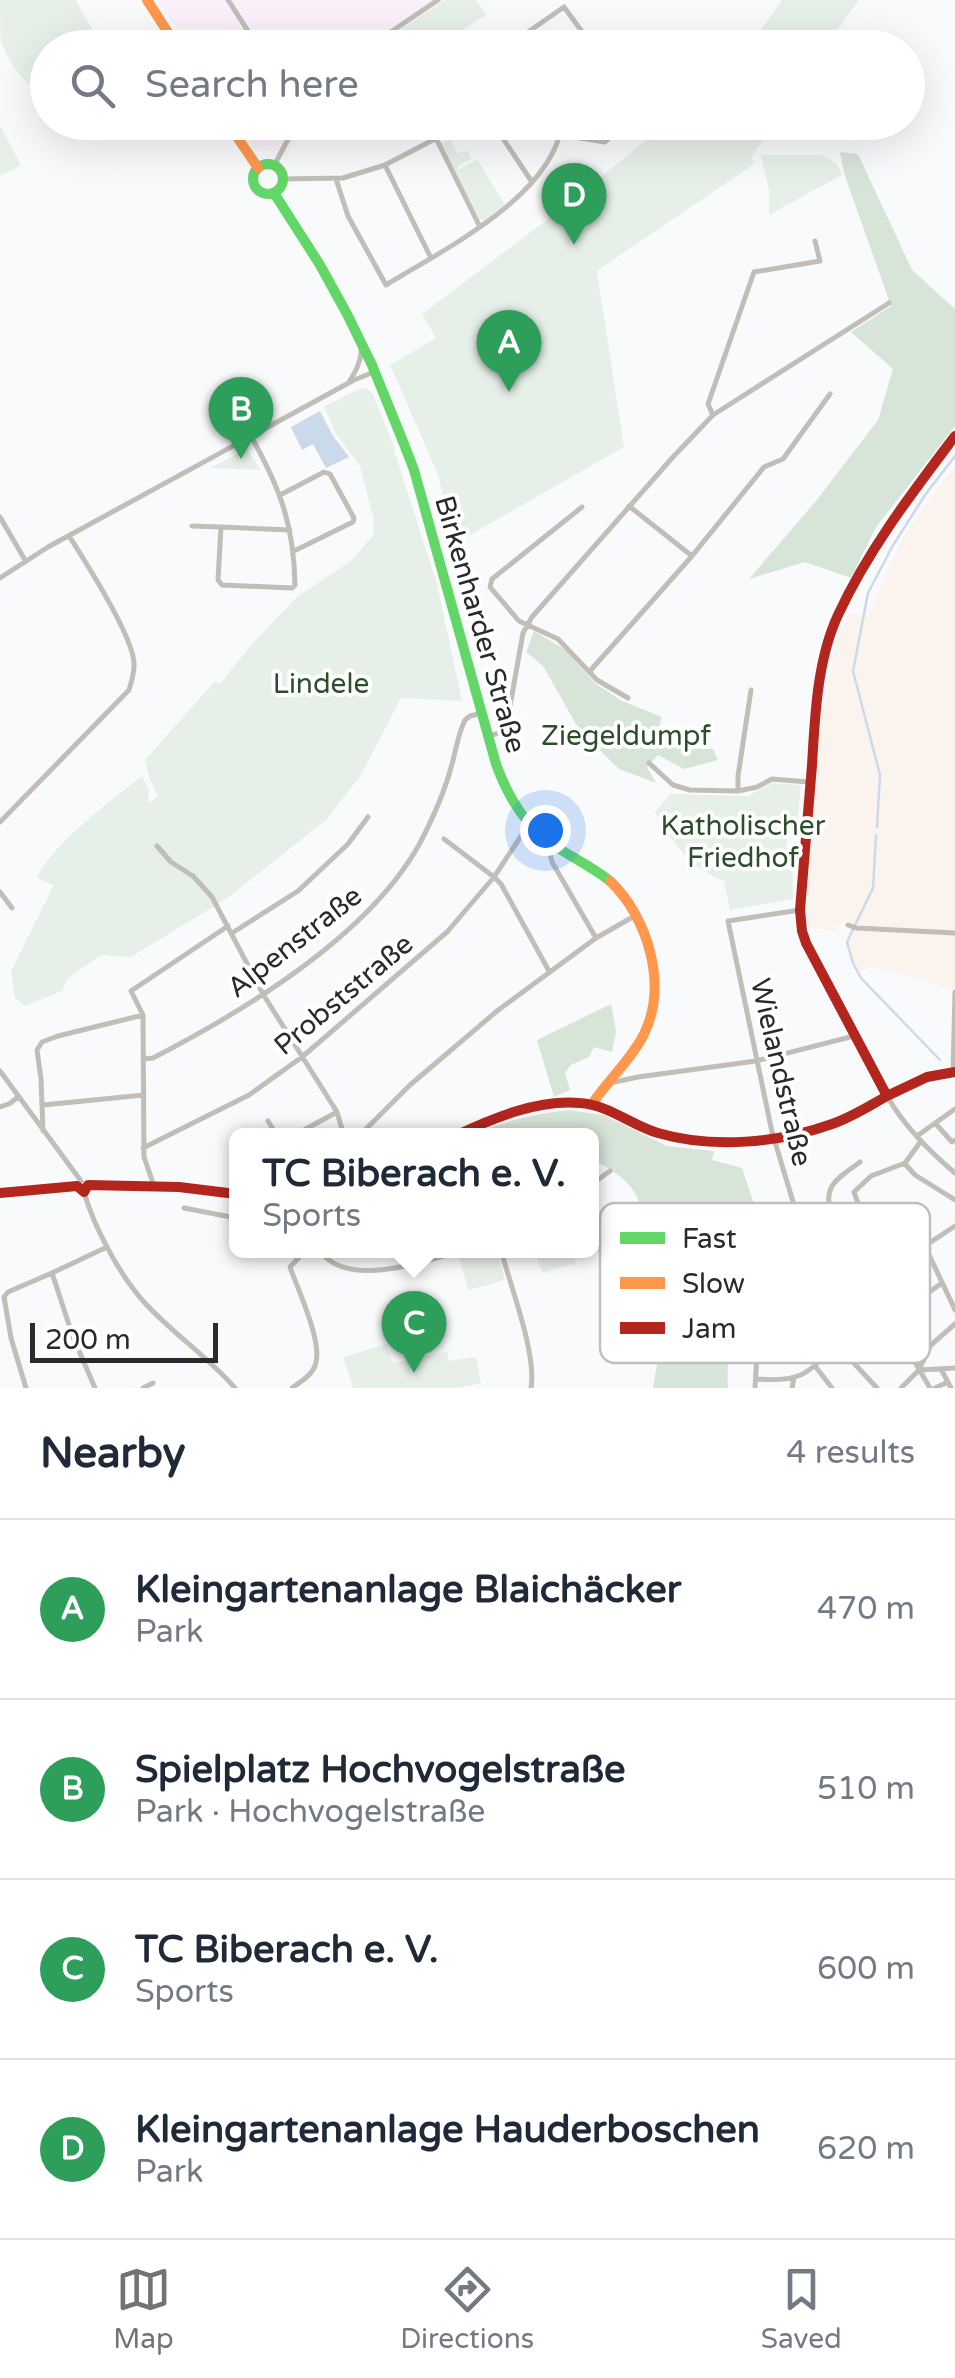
<!DOCTYPE html>
<html lang="en">
<head>
<meta charset="utf-8">
<style>
  :root { --surface:#fff; --page:#f2f2f3; --text:#1f2937; --muted:#747a83; --line:#e0e1e3; --accent:#727374 }
  body { margin:0; font-family:"Varela Round",sans-serif; background:var(--page); color:var(--text) }
  .scale { position:absolute; left:30px; bottom:25px; width:188px; box-sizing:border-box; padding-left:10px; border:5px solid #292a2b; border-top:0; font-size:28px; line-height:35px; white-space:nowrap; color:#292a2b; -webkit-text-stroke:8px #fff; paint-order:stroke }
  .you { position:absolute; left:545px; top:830px; width:35px; height:35px; margin:-25px; border:8px solid #fff; border-radius:50%; background:#1a73e8; box-shadow:0 0 0 15px #1a73e833 }
  .badge { display:grid; place-items:center; width:65px; height:65px; border-radius:50%; background:var(--accent); color:#fff; font-size:32px; font-weight:700 }
  .pin { position:absolute; translate:-50% -82px; filter:drop-shadow(0 2px 5px #0008) }
  .pin::after { content:''; position:absolute; top:52px; width:35px; height:30px; background:inherit; clip-path:polygon(0 0,100% 0,50% 100%) }
  .popup { position:absolute; left:229px; top:1128px; width:370px; height:130px; box-sizing:border-box; display:grid; place-content:center; border-radius:15px; background:var(--surface); filter:drop-shadow(0 2px 8px #0005); font-size:32px; white-space:nowrap; color:var(--muted) }
  .popup b { font-size:38px; color:var(--text) }
  .popup::after { content:''; position:absolute; left:50%; top:100%; margin-left:-20px; border:20px solid transparent; border-top-color:var(--surface) }
  .list { margin:0; padding:0; list-style:none }
  h2 { display:flex; justify-content:space-between; align-items:center; height:130px; margin:0; padding:0 40px; font-size:42px }
  h2 small { font-size:32px; font-weight:400; color:var(--muted) }
  .list li { display:grid; grid-template-columns:65px 1fr auto; gap:30px; align-items:center; box-sizing:border-box; height:180px; padding:0 40px; border-top:2px solid var(--line) }
  .list b { display:block; font-size:38px; white-space:nowrap }
  .list p { margin:0; font-size:32px; white-space:nowrap; color:var(--muted) }
  .list em { font-size:32px; font-style:normal; color:var(--muted) }
  .icon { flex:none; width:55px; height:55px; fill:none; stroke:currentColor; stroke-width:2; stroke-linecap:round; stroke-linejoin:round }
  .map { position:relative; flex:none; width:955px; height:1388px; overflow:hidden }
  .search { position:absolute; background:var(--surface); box-shadow:0 10px 40px #0002; left:30px; right:30px; top:30px; height:110px; display:flex; align-items:center; gap:25px; box-sizing:border-box; padding:0 35px; border-radius:55px; color:var(--muted); font-size:38px }
  .sheet { height:850px; background:var(--surface) }
  nav { display:flex; justify-content:space-around; align-items:center; box-sizing:border-box; height:140px; border-top:2px solid var(--line); background:var(--surface); font-size:28px; color:var(--muted) }
  nav a { display:grid; justify-items:center; gap:5px }
  nav .on { color:var(--accent) }
  .map>svg:first-child { display:block }
  .commercial { fill:#fbf3ed }
  .medical { fill:#faf1fb }
  .green { fill:#e7f0e8 }
  .forest { fill:#d7e4d8 }
  .water { fill:#cbd9ea }
  .lines { fill:none; stroke-linecap:round; stroke-linejoin:round }
  .stream { stroke:#cbd9ea; stroke-width:2.5 }
  .street { stroke:#c0beb6; stroke-width:5 }
  .fast { stroke:#63d668; stroke-width:10 }
  .slow { stroke:#ff974d; stroke-width:10 }
  .jam { stroke:#b3261e; stroke-width:10 }
  .labels { text-anchor:middle; stroke-width:8; stroke-linejoin:round; paint-order:stroke }
  .street-label { font-size:28px; fill:#292a2b; stroke:#fff }
  .park-label { font-size:28px; fill:#2c4e2b; stroke:#fff }
  .key { fill:#fff; stroke:#bfbfbf; stroke-width:2.5 }
  .key-label { font-size:28px; fill:#292a2b }
</style>
</head>
<body>
<div class="map">
<svg width="955" height="1388" viewBox="0 0 955 1388">
  <rect width="100%" height="100%" fill="#f9fafc"/>
  <path class="commercial" d="M955,466V990L889,970L884,971L870,967L860,973L853,963L847,942L850,922H839L838,930L805,928L814,789L821,724L835,646L849,613L868,616L906,531Z"/>
  <path class="medical" d="M157,0H446L374,48L188,47Z
    M237,123H322L294,140L286,158L266,149L257,152Z"/>
  <path class="green" d="M0,0H76L102,47H90L88,42L77,47L48,48L47,64L29,74L39,84L47,87V95C25,87 9,63 1,41C0,29 0,12 0,0Z
    M446,0H476L486,15L436,47H374Z
    M782,0H859L825,47H749Z
    M668,123H775L752,156L754,164L597,271L624,447L463,539L446,506L437,472L390,365L436,338L422,314L548,219Z
    M0,125L21,165L0,176Z
    M450,140L457,153L467,151L471,159L458,166V170L476,160L478,161L505,204L485,221L478,219L441,143Z
    M761,155H821L836,163L842,175L769,215V191Z
    M360,388L368,389L373,394L395,449L394,450L437,584L462,701L401,698L361,775L326,820L226,899L131,957L101,955L67,979L62,991L25,1006L15,998L11,971L54,885L37,878C53,842 111,801 142,776L149,790L148,803L158,796L149,777L145,760L215,681L220,684L251,645L297,597L351,561L373,535L374,520L360,466L336,434L324,407Z
    M247,449L261,470L210,468Z
    M772,783L801,785L798,817L794,821L793,836H787L786,848L792,849L793,899L730,910L724,880C690,870 672,841 655,812L670,794L748,796Z
    M483,1251H497L505,1280L468,1290L459,1257Z
    M535,1251H572L576,1263L542,1273Z
    M386,1344L393,1363L447,1352L449,1361L476,1357L481,1383L459,1388H351L353,1386L343,1357Z"/>
  <path class="forest" d="M840,152L858,154L912,270L955,309V426L876,527L851,578L805,562L749,579L816,501L878,420L893,369L851,332L891,306L844,173Z
    M534,631L564,649L596,684L622,701L662,717L659,727L693,749H713L718,760L684,769L658,755L647,767L656,783L619,769L580,731L543,666L526,652Z
    M611,1004L616,1032L612,1052L594,1047L589,1057L571,1065L565,1073L570,1090L554,1097L537,1040Z
    M569,1110L603,1115L667,1146L714,1151L712,1160L742,1168L760,1222L731,1229L730,1266L722,1309L730,1334L751,1324L755,1329C727,1348 727,1356 728,1388H653L660,1348V1337L625,1246L627,1231L645,1223C638,1185 624,1177 592,1159V1136H474C505,1120 534,1114 569,1110Z"/>
  <path class="water" d="M320,411L333,436L349,457L326,468L313,444L302,450L291,427Z"/>
  <g class="lines">
    <path class="stream" d="M877,827L880,775L853,671L868,593L892,547L925,495L955,456
      M876,835L873,888L847,942L853,963L861,978L940,1060"/>
    <path class="street" d="M228,0L259,48
      M367,48L438,0
      M533,48L529,40L528,32L564,7L594,48
      M605,48L619,40
      M428,122L480,227
      M492,122L532,182
      M561,135L605,142L610,137L612,122
      M385,165L430,256
      M274,166L297,122
      M282,179L343,178L385,165L435,139
      M336,179L348,216L386,285C443,250 555,195 562,122
      M349,382C356,371 362,360 361,346
      M713,415L708,404L754,272L820,261L815,241
      M251,436C280,488 294,525 295,585L292,588L222,585L218,580L221,527L290,530
      M280,495L324,472L330,474L354,518L353,522L294,551
      M629,506L692,556
      M582,507L492,579L490,587L519,621L558,639L597,680L628,698
      M0,517L25,560
      M192,526L221,527
      M0,578L48,547L354,380L374,372
      M590,671L692,556L764,467L783,459L830,394
      M489,736L502,732L507,723L523,633L532,617L673,457L713,415L889,303
      M649,763L673,785L690,790L738,791L757,787L772,779L809,782
      M738,791V776L751,690
      M0,822L129,690C131,683 134,674 134,666C136,640 85,561 69,536
      M444,839L494,877L501,884L549,971
      M552,845L549,850L552,862L596,938
      M157,846L171,862L193,876L212,897L263,994L337,1112L344,1136
      M0,892L12,908
      M800,910L728,921L772,1132L819,1288L820,1324L833,1346L850,1359L877,1388
      M848,925L856,928L955,933
      M232,933L298,891L348,844L368,817
      M144,1059L153,1058C246,1010 369,936 420,843C433,818 445,791 452,764C456,750 458,734 465,720L470,716L482,713
      M0,1071L81,1181
      M953,1074L955,992
      M610,1083L638,1077L756,1061L854,1036
      M887,1096C904,1126 929,1151 955,1173
      M43,1105L144,1095
      M0,1107L9,1104L18,1097
      M268,1121L277,1136
      M935,1123L952,1142L955,1140
      M43,1131L41,1079L37,1050L42,1042L58,1036L143,1015
      M293,1136L337,1112
      M359,1136L410,1085L497,1011L596,938L638,914
      M917,1136L955,1109
      M143,1148L249,1095L302,1057L447,932L494,877L529,824
      M905,1164L915,1175L955,1200
      M592,1184L610,1171
      M154,1186L144,1157L143,1015L131,991L228,926
      M84,1192C94,1227 119,1274 144,1302C172,1333 207,1356 235,1388
      M184,1208L236,1218
      M833,1211L858,1205
      M924,1244L955,1310
      M320,1250C345,1290 427,1261 462,1250
      M501,1250C510,1285 537,1354 531,1388
      M811,1256C841,1248 869,1242 893,1221
      M899,1263C884,1239 862,1219 854,1192L871,1176L905,1163L921,1141
      M858,1290L873,1316L912,1357L930,1388
      M779,1304L817,1300L858,1290L955,1226
      M887,1330L892,1324L895,1316L942,1283
      M815,1366L832,1388
      M941,1369L951,1388
      M919,1370L955,1368
      M757,1379C795,1382 808,1377 833,1346
      M26,1388L11,1338L4,1297L8,1292L52,1273
      M95,1388L73,1337L52,1273L107,1247
      M143,1388L153,1383
      M292,1388C300,1382 311,1376 315,1366C324,1344 298,1290 290,1267L306,1250
      M755,1388L759,1320L778,1304L833,1216C820,1187 838,1178 860,1162
      M792,1388L794,1378
      M901,1388L919,1370L931,1345L955,1324
      M935,1388L948,1382"/>
    <path class="fast" d="M253 179a15 15 0 1 1 30 0a15 15 0 1 1-30 0Z
      M274,193L320,265L347,314L372,365L404,444L414,470L496,764C507,794 523,823 549,842C569,856 591,866 610,881"/>
    <path class="slow" d="M147,0L178,48
      M227,122L258,168
      M592,1104C608,1080 631,1060 644,1034C668,985 648,917 610,881"/>
    <path class="jam" d="M955,436C912,493 868,550 838,615C817,660 815,716 812,765C808,813 804,862 800,910L802,931L806,943L887,1096L927,1077L955,1072
      M455,1136C493,1118 538,1099 580,1103C609,1105 631,1125 658,1133C713,1149 779,1143 832,1124C852,1117 869,1106 887,1096
      M0,1193L77,1186L84,1192L88,1185L179,1187L236,1194"/>
  </g>
  <g class="labels">
    <g class="street-label">
      <text transform="translate(481 624) rotate(74)" y="10">Birkenharder Straße</text>
      <text transform="translate(294 941) rotate(-38)" y="10">Alpenstraße</text>
      <text transform="translate(343 994) rotate(-40)" y="10">Probststraße</text>
      <text transform="translate(782 1072) rotate(77)" y="10">Wielandstraße</text>
    </g>
    <g class="park-label">
      <text x="321" y="693">Lindele</text>
      <text x="626" y="745">Ziegeldumpf</text>
      <text x="743" y="835">Katholischer<tspan x="743" dy="32">Friedhof</tspan></text>
    </g>
  </g>
  <rect x="600" y="1203" width="330" height="160" rx="15" class="key"/>
  <rect x="620" y="1232" width="45" height="12" fill="#63d668"/>
  <rect x="620" y="1277" width="45" height="12" fill="#ff974d"/>
  <rect x="620" y="1322" width="45" height="12" fill="#b3261e"/>
  <g class="key-label">
    <text x="682" y="1248">Fast</text>
    <text x="682" y="1293">Slow</text>
    <text x="682" y="1338">Jam</text>
  </g>
</svg>
<div class="scale">200 m</div>
<div class="you"></div>
<div class="pin badge" style="left:509px;top:392px;background:#2e9e5b">A</div>
<div class="pin badge" style="left:241px;top:459px;background:#2e9e5b">B</div>
<div class="pin badge" style="left:414px;top:1373px;background:#2e9e5b">C</div>
<div class="popup"><b>TC Biberach e. V.</b>Sports</div>
<div class="pin badge" style="left:574px;top:245px;background:#2e9e5b">D</div>
<div class="search"><svg class="icon" aria-label="search" viewBox="0 0 24 24"><circle cx="10" cy="10" r="6"/><path d="M15 15l6 6"/></svg>Search here</div>
</div>
<section class="sheet">
<h2>Nearby<small>4 results</small></h2>
<ul class="list">
<li><span class="badge" style="background:#2e9e5b">A</span><div><b>Kleingartenanlage Blaichäcker</b><p>Park</p></div><em>470 m</em></li>
<li><span class="badge" style="background:#2e9e5b">B</span><div><b>Spielplatz Hochvogelstraße</b><p>Park · Hochvogelstraße</p></div><em>510 m</em></li>
<li><span class="badge" style="background:#2e9e5b">C</span><div><b>TC Biberach e. V.</b><p>Sports</p></div><em>600 m</em></li>
<li><span class="badge" style="background:#2e9e5b">D</span><div><b>Kleingartenanlage Hauderboschen</b><p>Park</p></div><em>620 m</em></li>
</ul>
</section>
<nav>
<a class="on"><svg class="icon" aria-label="map" viewBox="0 0 24 24"><path d="M3 6l6-2 6 2 6-2v14l-6 2-6-2-6 2zM9 4v14M15 6v14"/></svg>Map</a>
<a><svg class="icon" aria-label="directions" viewBox="0 0 24 24"><path d="M12 3l9 9-9 9-9-9zM9 14v-3h6M13 9l2 2-2 2"/></svg>Directions</a>
<a><svg class="icon" aria-label="saved" viewBox="0 0 24 24"><path d="M7 4h10v16l-5-4-5 4z"/></svg>Saved</a>
</nav>
</body>
</html>
